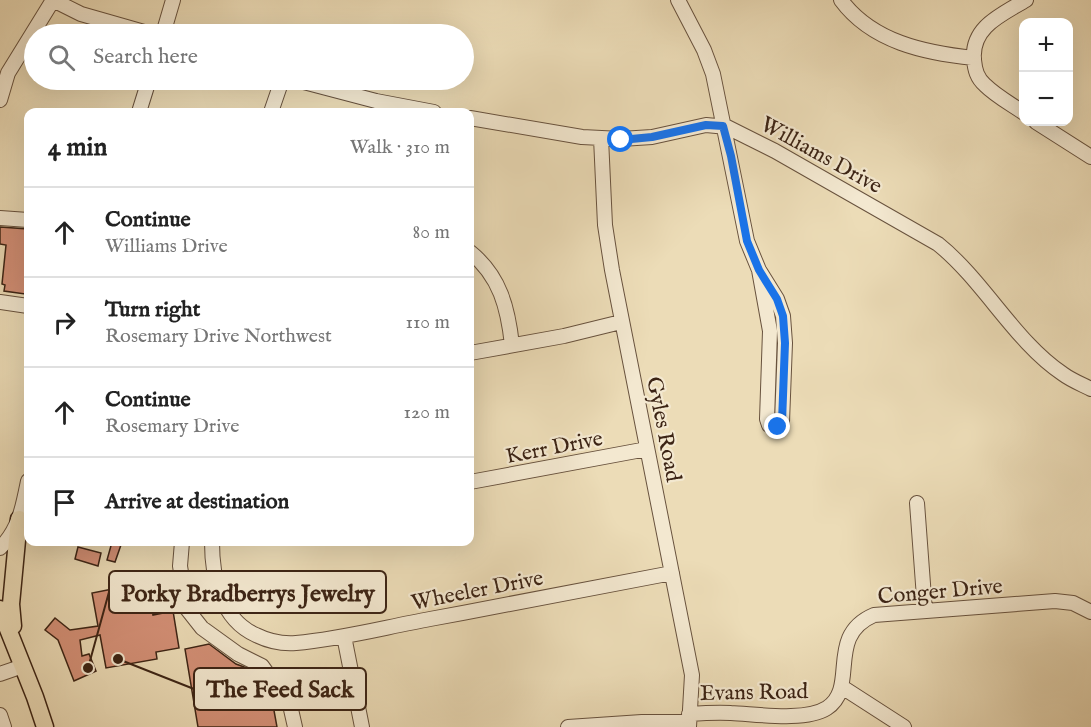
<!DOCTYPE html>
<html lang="en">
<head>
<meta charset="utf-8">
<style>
  :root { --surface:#fff; --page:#f6f6f6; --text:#222; --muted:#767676; --line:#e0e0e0 }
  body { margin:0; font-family:"IM FELL English",serif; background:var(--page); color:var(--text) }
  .controls { position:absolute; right:18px; top:18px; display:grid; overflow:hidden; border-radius:12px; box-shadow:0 6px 24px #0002 }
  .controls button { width:54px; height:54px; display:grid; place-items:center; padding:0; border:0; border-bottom:2px solid var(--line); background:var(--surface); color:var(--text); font:30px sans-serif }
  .stop { position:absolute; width:18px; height:18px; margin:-14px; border:4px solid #1a73e8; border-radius:50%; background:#fff }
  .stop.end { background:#1a73e8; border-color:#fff; box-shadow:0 2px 6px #0008 }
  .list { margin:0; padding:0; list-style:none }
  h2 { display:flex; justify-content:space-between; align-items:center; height:78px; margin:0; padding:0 24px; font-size:26px }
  h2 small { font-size:20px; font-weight:400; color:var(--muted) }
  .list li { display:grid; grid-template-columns:39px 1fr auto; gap:18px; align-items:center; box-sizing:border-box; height:90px; padding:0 24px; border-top:2px solid var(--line) }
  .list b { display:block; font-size:22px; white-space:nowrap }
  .list p { margin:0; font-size:20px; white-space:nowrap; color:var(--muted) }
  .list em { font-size:20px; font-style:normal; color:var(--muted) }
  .icon { flex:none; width:33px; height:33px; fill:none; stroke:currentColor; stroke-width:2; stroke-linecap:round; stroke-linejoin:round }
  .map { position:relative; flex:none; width:1091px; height:727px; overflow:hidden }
  .search { position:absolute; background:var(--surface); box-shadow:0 6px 24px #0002; left:24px; top:24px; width:450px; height:66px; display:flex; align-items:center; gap:15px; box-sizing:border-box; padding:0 21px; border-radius:33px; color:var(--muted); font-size:22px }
  .panel { position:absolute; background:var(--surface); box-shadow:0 6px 24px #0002; left:24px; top:108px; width:450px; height:438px; border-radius:12px }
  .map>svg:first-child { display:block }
  .building { fill:#d49077; stroke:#3c2415; stroke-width:1.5 }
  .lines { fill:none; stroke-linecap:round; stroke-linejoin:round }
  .minor-casing { stroke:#68523e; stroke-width:16 }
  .major-casing { stroke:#3c2415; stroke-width:19 }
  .minor { stroke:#f3e8d0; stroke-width:14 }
  .major { stroke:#ecdcb7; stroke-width:16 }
  .route { stroke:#1a73e8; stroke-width:8 }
  .labels { text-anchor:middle; stroke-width:4.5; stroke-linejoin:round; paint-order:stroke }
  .street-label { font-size:22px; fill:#3c2415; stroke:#f3e8d0 }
  .leader { fill:none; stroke:#3c2415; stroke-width:2 }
  .callout-dot { fill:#3c2415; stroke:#f3e8d0; stroke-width:2 }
  .callout { fill:#f3e8d0; stroke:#3c2415; stroke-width:2 }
  .callout-label { font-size:24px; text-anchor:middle; font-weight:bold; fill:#3c2415 }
</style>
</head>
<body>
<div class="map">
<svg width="1091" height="727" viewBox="0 0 1091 727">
  <rect width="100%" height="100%" fill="#ecdcb7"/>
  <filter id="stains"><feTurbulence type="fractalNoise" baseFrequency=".00333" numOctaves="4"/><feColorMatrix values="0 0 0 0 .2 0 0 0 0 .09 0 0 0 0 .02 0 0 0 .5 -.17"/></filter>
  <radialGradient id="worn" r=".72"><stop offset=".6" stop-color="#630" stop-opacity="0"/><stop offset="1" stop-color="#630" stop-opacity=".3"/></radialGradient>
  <path class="building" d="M0,227L28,229V287H26L25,294L4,291L5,285L2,284L6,245L0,244Z
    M112,542H122L115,562L107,560Z
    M78,547L101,553L98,566L75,559Z
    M143,583L146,600L150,599L153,615L173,611L179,648L156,652L157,659L106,668L100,635L80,640L82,656L89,654L96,671L74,681L58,640L45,630L55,618L70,630L98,626L92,593Z
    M209,644L236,664L247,668L251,691L267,689L271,694L277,727H198L185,649Z"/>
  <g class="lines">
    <g class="minor-casing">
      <path id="minor" d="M53,0L81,14L151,34
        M678,0L704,50L713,74L747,241L759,270
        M841,0C872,42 925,53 974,58
        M163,34L173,0
        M296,80L376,101L434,112
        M0,100L8,73L53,0
        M139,112L149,80
        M271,112L282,80
        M1024,113C1011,104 996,96 985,85C977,78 975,70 974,60C971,27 1001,15 1026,0
        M470,118L582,137L621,139L652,137L706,125L727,127L775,151L938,244C984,281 1015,342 1063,374C1071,380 1081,384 1091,389
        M1036,122L1091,157
        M601,138L605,225L612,270L692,675L689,727
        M0,218L28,220
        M470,252C500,276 508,308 512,345
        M759,270L777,299L783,316L785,343L782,422L774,427L769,425L767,419L770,331Z
        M0,302L28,306
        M470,353L564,336L621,322
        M470,482L647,449
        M917,503L925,611
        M182,542L180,566L187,609L202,628L238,654L262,666L290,705L295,727
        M212,542C212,576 220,619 256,635C268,641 283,644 296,643C341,639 386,627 430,619C511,604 592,588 672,573
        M0,548C19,530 23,506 28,481
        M344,636L362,727
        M0,674L23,666
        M842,687L904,727
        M689,714C703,713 717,712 731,713C756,714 805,722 827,708C859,687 825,636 874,615L1055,601L1073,603L1091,612
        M0,715L4,727
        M568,727L642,722H689"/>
    </g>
    <g class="major-casing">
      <path id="major" d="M0,609L35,697L45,727
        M13,626L11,604L19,519"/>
    </g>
    <use href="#minor" class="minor"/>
    <use href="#major" class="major"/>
  </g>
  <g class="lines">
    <path class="route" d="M621,140L652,137L706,125L723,126L731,156L747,241L759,270L777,299L783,316L785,343L782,422L778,427"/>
  </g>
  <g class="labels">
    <g class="street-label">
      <text transform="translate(822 154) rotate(29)" y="8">Williams Drive</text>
      <text transform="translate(665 429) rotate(79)" y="8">Gyles Road</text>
      <text transform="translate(554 446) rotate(-11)" y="8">Kerr Drive</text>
      <text transform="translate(477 589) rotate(-11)" y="8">Wheeler Drive</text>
      <text transform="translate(940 590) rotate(-5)" y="8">Conger Drive</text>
      <text transform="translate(754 691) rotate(-1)" y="8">Evans Road</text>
    </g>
  </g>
  <path class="leader" d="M88 668L109 592M118 659L194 689"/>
  <g class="callout-dot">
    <circle cx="88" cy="668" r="6"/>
    <circle cx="118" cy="659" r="6"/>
  </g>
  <g class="callout">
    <rect x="109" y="571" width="277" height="42" rx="6"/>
    <rect x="194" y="668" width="172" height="42" rx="6"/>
  </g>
  <g class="callout-label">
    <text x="248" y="601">Porky Bradberrys Jewelry</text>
    <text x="280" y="697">The Feed Sack</text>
  </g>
  <rect width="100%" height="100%" filter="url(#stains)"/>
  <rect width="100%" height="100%" fill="url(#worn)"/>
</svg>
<div class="controls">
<button>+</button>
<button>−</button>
</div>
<div class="stop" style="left:621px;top:140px"></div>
<div class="stop end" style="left:778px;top:427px"></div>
<div class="search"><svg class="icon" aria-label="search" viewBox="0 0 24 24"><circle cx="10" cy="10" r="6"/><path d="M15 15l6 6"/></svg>Search here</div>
<section class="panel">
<h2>4 min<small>Walk · 310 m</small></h2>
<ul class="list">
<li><svg class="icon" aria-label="ahead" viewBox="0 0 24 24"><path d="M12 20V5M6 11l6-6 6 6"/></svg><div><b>Continue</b><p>Williams Drive</p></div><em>80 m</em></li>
<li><svg class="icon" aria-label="right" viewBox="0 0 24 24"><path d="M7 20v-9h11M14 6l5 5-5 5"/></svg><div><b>Turn right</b><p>Rosemary Drive Northwest</p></div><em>110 m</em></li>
<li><svg class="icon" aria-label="ahead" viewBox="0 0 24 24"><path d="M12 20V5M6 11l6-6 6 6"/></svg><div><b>Continue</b><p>Rosemary Drive</p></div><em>120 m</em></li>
<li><svg class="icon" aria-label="arrive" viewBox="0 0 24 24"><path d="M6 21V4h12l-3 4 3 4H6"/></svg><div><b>Arrive at destination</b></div></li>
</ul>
</section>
</div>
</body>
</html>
